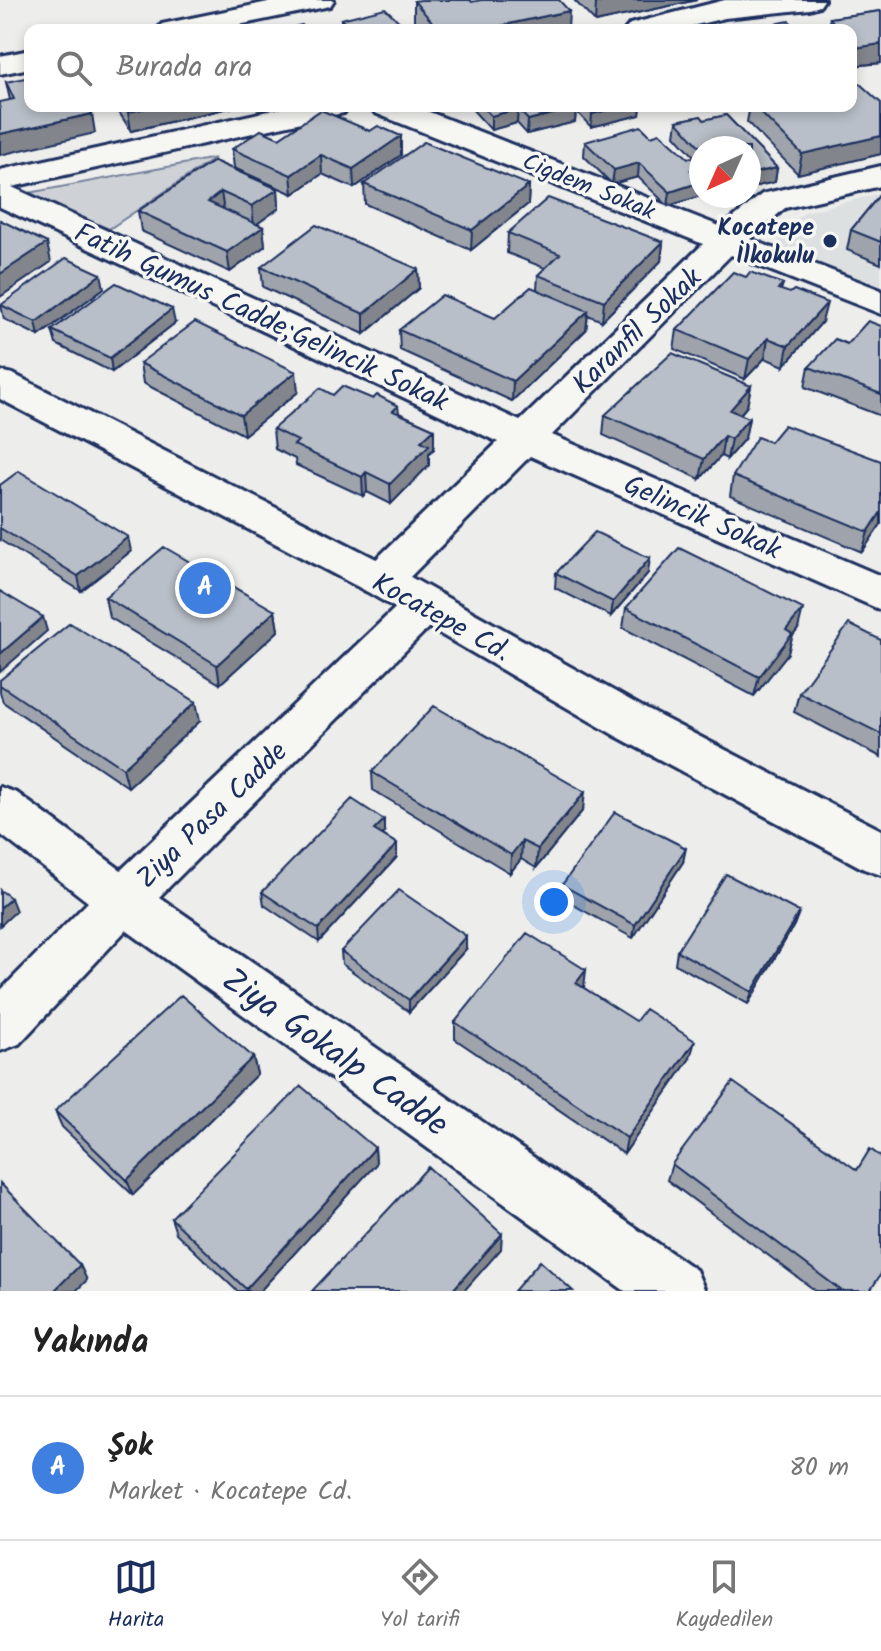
<!DOCTYPE html>
<html lang="tr">
<head>
<meta charset="utf-8">
<style>
  :root { --surface:#fff; --page:#f6f6f6; --text:#222; --muted:#767676; --line:#e0e0e0; --accent:#1b2f5e }
  body { margin:0; font-family:Kalam,sans-serif; background:var(--page); color:var(--text) }
  .compass { position:absolute; left:689px; top:136px; width:72px; height:72px; border-radius:50%; background:var(--surface); box-shadow:0 4px 12px #0003; rotate:225deg }
  .you { position:absolute; left:554px; top:902px; width:28px; height:28px; margin:-20px; border:6px solid #fff; border-radius:50%; background:#1a73e8; box-shadow:0 0 0 12px #1a73e833 }
  .badge { display:grid; place-items:center; width:52px; height:52px; border-radius:50%; background:var(--accent); color:#fff; font-size:26px; font-weight:700 }
  .pin { position:absolute; translate:-50% -50%; border:4px solid #fff; box-shadow:0 2px 8px #0006 }
  .list { margin:0; padding:0; list-style:none }
  h2 { display:flex; justify-content:space-between; align-items:center; height:104px; margin:0; padding:0 32px; font-size:34px }
  h2 small { font-size:26px; font-weight:400; color:var(--muted) }
  .list li { display:grid; grid-template-columns:52px 1fr auto; gap:24px; align-items:center; box-sizing:border-box; height:144px; padding:0 32px; border-top:2px solid var(--line) }
  .list b { display:block; font-size:30px; white-space:nowrap }
  .list p { margin:0; font-size:26px; white-space:nowrap; color:var(--muted) }
  .list em { font-size:26px; font-style:normal; color:var(--muted) }
  .icon { flex:none; width:44px; height:44px; fill:none; stroke:currentColor; stroke-width:2; stroke-linecap:round; stroke-linejoin:round }
  .map { position:relative; flex:none; width:881px; height:1291px; overflow:hidden }
  .search { position:absolute; background:var(--surface); box-shadow:0 4px 12px #0003; left:24px; right:24px; top:24px; height:88px; display:flex; align-items:center; gap:20px; box-sizing:border-box; padding:0 28px; border-radius:16px; color:var(--muted); font-size:30px }
  .sheet { height:248px; background:var(--surface) }
  nav { display:flex; justify-content:space-around; align-items:center; box-sizing:border-box; height:112px; border-top:2px solid var(--line); background:var(--surface); font-size:22px; color:var(--muted) }
  nav a { display:grid; justify-items:center; gap:4px }
  nav .on { color:var(--accent) }
  .map>svg:first-child { display:block }
  .built { fill:#dde0e1 }
  .green { fill:#ced2d7; stroke:#74809a; stroke-width:2 }
  .lines { fill:none; stroke-linecap:round; stroke-linejoin:round }
  .minor-casing { stroke:#1b2f5e; stroke-width:6 }
  .major-casing { stroke:#1b2f5e; stroke-width:6 }
  .minor { fill:#f6f6f2; fill-rule:evenodd }
  .major { fill:#f6f6f2; fill-rule:evenodd }
  .wall { fill:#9fa4ac; stroke:#1b2f5e; stroke-width:2 }
  .shaded-wall { fill:#82868c; stroke:#1b2f5e; stroke-width:2 }
  .building { fill:#b9bfc8; stroke:#1b2f5e; stroke-width:2 }
  .poi-dot { fill:#1b2f5e; stroke:#f6f6f2; stroke-width:3 }
  .labels { text-anchor:middle; stroke-width:7; stroke-linejoin:round; paint-order:stroke }
  .far-street-label { font-size:24px; fill:#1b2f5e; stroke:#f6f6f2 }
  .far-poi-label { font-size:24px; font-weight:bold; fill:#1b2f5e; stroke:#f6f6f2; text-anchor:end }
  .street-label { font-size:28px; fill:#1b2f5e; stroke:#f6f6f2 }
  .near-street-label { font-size:34px; fill:#1b2f5e; stroke:#f6f6f2 }
</style>
</head>
<body>
<div class="map">
<svg width="881" height="1291" viewBox="0 0 881 1291">
  <rect width="100%" height="100%" fill="#edeeec"/>
  <filter id="ink" filterUnits="userSpaceOnUse"><feTurbulence type="fractalNoise" baseFrequency=".0125" numOctaves="2"/><feDisplacementMap in="SourceGraphic" scale="16" xChannelSelector="R" yChannelSelector="G"/><feConvolveMatrix kernelMatrix="1 2 1 2 8 2 1 2 1" color-interpolation-filters="sRGB"/></filter>
  <g filter="url(#ink)">
    <path class="built" d="M881,193V290L780,251L778,232L805,212Z"/>
    <path class="green" d="M215,158L109,229L23,194Z"/>
    <g class="lines">
      <g class="minor-casing">
        <path id="minor" d="M278,0H334L330,6L215,30H157L162,24Z
          M725,0H824L820,6L810,9L725,18L675,30H625L630,24Z
          M30,50V68L0,74V56Z
          M291,106H348L344,113L333,115L12,187L520,421L703,244L375,113L371,106H414L722,227L762,194L881,166V186L785,208L750,239L881,290V314L731,255L552,435L881,576V610L530,456L396,591L381,595L366,591L360,580L366,569L498,442L0,207V170Z
          M425,589L440,594L447,605L440,616L159,897L696,1270L705,1291H625L126,930L19,1044L0,1051V991L88,902L0,834V787L17,793L121,870L410,594Z"/>
      </g>
      <g class="major-casing">
        <path id="major" d="M0,371L13,374L396,569L646,709L881,830V875L864,869L614,735L366,591L0,399Z"/>
      </g>
      <use href="#minor" class="minor"/>
      <use href="#major" class="major"/>
    </g>
    <path class="wall" d="M574,0H697L595,22Z
      M414,1L472,2L568,29L423,30L414,20Z
      M881,11V63L851,66V30H827L830,18Z
      M341,19L408,30H341Z
      M6,82L95,133L10,100Z
      M881,103V154L798,174L747,122L750,106H851Z
      M115,106H237L131,131Z
      M471,106H641L640,115L591,127L576,111L575,122L527,134L517,123L491,130L471,108Z
      M726,115L777,168L775,182L749,188V148H701V164L675,135L677,121L701,116L704,120Z
      M370,131L401,155L354,188L322,174L293,194L234,168L232,149L279,138Z
      M585,142L688,158L668,206L638,177L612,184L584,156Z
      M214,161L278,189L279,208L257,224L263,227L265,246L230,272L141,231L138,211Z
      M364,184L529,185L528,204L471,250L365,204Z
      M881,193V264L847,250L851,230Z
      M508,233L663,242L661,261L602,321L588,315L586,330L512,401L400,350L399,330L495,318L537,289L538,275L545,268L507,253Z
      M261,267L418,269L419,288L364,334L263,287Z
      M746,277L783,284L781,290L822,322L784,366L765,358L745,379L674,349L677,330Z
      M104,288L39,336L4,319L1,305Z
      M175,323L112,372L56,344L52,330Z
      M881,326V416L805,387L809,367L847,344Z
      M140,363L298,392L244,435L143,383Z
      M751,386L747,406L740,415L749,418L745,438L727,459L721,456L700,479L603,435L605,415Z
      M333,395L373,399L398,406L399,413L434,429V449L429,453V465L391,504L367,492L363,496L296,465L295,459L275,449L273,429Z
      M770,442L881,524L862,552L730,496L733,476Z
      M0,485L131,551L81,591L0,540Z
      M556,573H648L611,616L555,588Z
      M105,597L275,611L278,631L220,684L109,617Z
      M626,608L798,629L792,637L788,653L754,696L623,628Z
      M881,640V757L794,712L799,693Z
      M0,680L200,721L128,787L3,702L0,692Z
      M372,772L583,810L536,868L521,859L510,873L373,790Z
      M384,833L383,835L397,844V857L319,942L264,905L262,892Z
      M683,862L633,938L561,898L562,885Z
      M799,912L794,925L748,1004L675,964L677,951Z
      M466,949L409,1012L342,964L341,951Z
      M584,988L690,1058L624,1154L455,1039V1022Z
      M253,1057L257,1074L133,1195L62,1127L55,1111Z
      M375,1148L376,1164L260,1291H237L176,1233L171,1218Z
      M672,1164L857,1170L871,1291H816L667,1180Z"/>
    <path class="shaded-wall" d="M613,0H697L595,22L596,3Z
      M569,11L568,29L564,30H481Z
      M881,44V63L851,66L854,48Z
      M154,106H237L131,131L128,112Z
      M623,106H641L640,115L591,127L592,114Z
      M576,108L575,122L527,134L528,120Z
      M518,109L517,123L491,130V116Z
      M92,114L95,133L0,155V134Z
      M401,136V155L354,188L353,169Z
      M881,136V154L798,174L802,154Z
      M321,155L322,174L293,194L291,175Z
      M639,163L638,177L612,184L614,170Z
      M701,168V181L691,170Z
      M777,168L775,182L749,188V174Z
      M701,182V196L668,206L670,192Z
      M529,185L528,204L471,250L472,230Z
      M278,189L279,208L254,226L252,206Z
      M221,192L224,212L208,202Z
      M263,227L265,246L230,272L227,252Z
      M663,242L661,261L602,321L604,301Z
      M47,243L51,262L0,297V274Z
      M418,269L419,288L364,334V314Z
      M101,274L104,288L39,336L36,322Z
      M827,303L822,322L784,366L788,346Z
      M172,309L175,323L112,372L110,358Z
      M588,311L586,330L512,401L513,381Z
      M768,338L765,358L745,379L749,359Z
      M296,372L298,392L244,435L241,415Z
      M751,386L747,406L726,430L730,410Z
      M749,418L745,438L727,459L731,439Z
      M434,429V449L429,453V465L391,504L390,484L421,441Z
      M724,436L721,456L700,479L704,459Z
      M366,472L367,492L363,496L362,477Z
      M881,512V524L862,552L868,532Z
      M128,537L131,551L81,591L78,576Z
      M650,558L648,573L611,616L613,602Z
      M803,609L798,629L792,637L788,653L754,696L759,677L786,630Z
      M275,611L278,631L220,684L217,665Z
      M43,617L47,631L0,672V654Z
      M196,702L200,721L128,787L123,768Z
      M585,792L583,810L536,868L538,849Z
      M384,820V833L375,843L374,830Z
      M522,841L521,859L510,873L511,855Z
      M397,844V857L319,942L318,929Z
      M686,848L683,862L633,938L635,925Z
      M11,898L16,911L0,926V908Z
      M799,912L794,925L748,1004L752,992Z
      M466,936V949L409,1012V1000Z
      M586,970L584,988L576,983Z
      M695,1041L690,1058L624,1154L627,1138Z
      M253,1057L257,1074L133,1195L127,1180Z
      M375,1148L376,1164L260,1291H246V1289Z
      M502,1234L501,1249L464,1291H452Z
      M80,1265L87,1280L76,1291H54Z"/>
    <path class="building" d="M421,0H470L472,2L481,0H559L569,11L481,30H439L414,1Z
      M593,0H613L596,3Z
      M385,8L408,30H343L350,28L341,19Z
      M881,11V44L854,48L851,44V30H839L830,18Z
      M789,21L799,30H742Z
      M302,25L306,30H282Z
      M30,77V106H87L92,114L0,134V102L14,99L6,82Z
      M859,83L881,103V136L802,154L754,106H851V84Z
      M124,106H154L128,112Z
      M482,106H575L576,108L528,120L518,109L491,116Z
      M585,106H623L592,114Z
      M321,110L370,131L378,126L401,136L353,169L321,155L291,175L232,149L261,130L279,138Z
      M726,115L777,168L749,174V148H701L677,121L701,116L704,120Z
      M641,126L651,136L660,133L688,158L692,157L701,165V168L691,170L701,179V182L670,192L639,163L614,170L585,142Z
      M424,142L529,185L472,230L364,184Z
      M214,161L278,189L252,206L221,192L208,202L263,227L227,252L138,211Z
      M881,193V242L851,230Z
      M548,198L663,242L604,301L538,275L560,254L508,233Z
      M0,220L47,243L0,274Z
      M316,225L418,269L364,314L261,267Z
      M66,258L101,274L36,322L1,305Z
      M733,272L746,277L750,272L783,284L778,289L790,293L794,290L827,303L788,346L768,338L749,359L677,330Z
      M116,283L172,309L110,358L52,330Z
      M531,287L588,311L513,381L399,330L442,295L495,318Z
      M868,321L881,326V394L809,367L835,339L847,344Z
      M195,322L296,372L241,415L140,363Z
      M672,353L751,386L730,410L749,418L731,439L724,436L704,459L605,415Z
      M342,386L373,399L377,395L398,406L393,411L434,429L421,441L429,445L390,484L366,472L362,477L294,445L298,441L273,429L320,388L333,395Z
      M784,425L881,461V512L868,532L733,476L757,437L770,442Z
      M19,471L128,537L78,576L0,528V485Z
      M595,532L650,558L613,602L556,573Z
      M164,547L275,611L217,665L105,597Z
      M679,548L803,609L786,630L792,634L759,677L626,608Z
      M0,591L43,617L0,654Z
      M70,623L196,702L123,768L0,685V680Z
      M849,624L881,640V734L799,693Z
      M434,706L585,792L538,849L522,841L511,855L372,772Z
      M352,799L384,820L374,830L397,844L318,929L262,892Z
      M615,812L686,848L635,925L562,885Z
      M726,874L799,912L752,992L677,951Z
      M0,890L11,898L0,908Z
      M399,890L466,936L409,1000L341,951Z
      M527,933L586,970L576,983L636,1021L645,1009L695,1041L627,1138L455,1022Z
      M181,995L253,1057L127,1180L55,1111Z
      M733,1082L857,1170L870,1149L881,1157V1274L870,1291H842L672,1164Z
      M301,1086L375,1148L246,1289L171,1218Z
      M428,1167L502,1234L452,1291H312Z
      M0,1183L80,1265L54,1291H0Z
      M540,1261L573,1291H514Z"/>
  </g>
  <circle class="poi-dot" cx="830" cy="241" r="8"/>
  <g class="labels">
    <g class="far-street-label">
      <text transform="translate(589 186) rotate(22)" y="8">Cigdem Sokak</text>
    </g>
    <g class="far-poi-label">
      <text x="814" y="235">Kocatepe<tspan x="814" dy="28">İlkokulu</tspan></text>
    </g>
    <g class="street-label">
      <text transform="translate(262 316) rotate(25)" y="10">Fatih Gumus Cadde;Gelincik Sokak</text>
      <text transform="translate(636 330) rotate(-44)" y="10">Karanfil Sokak</text>
      <text transform="translate(703 516) rotate(24)" y="10">Gelincik Sokak</text>
      <text transform="translate(442 616) rotate(29)" y="10">Kocatepe Cd.</text>
      <text transform="translate(211 814) rotate(-44)" y="10">Ziya Pasa Cadde</text>
    </g>
    <g class="near-street-label">
      <text transform="translate(336 1051) rotate(35)" y="12">Ziya Gokalp Cadde</text>
    </g>
  </g>
</svg>
<svg class="compass" viewBox="-18 -18 36 36"><path d="M0-13l5 13h-10z" fill="#e53935"/><path d="M0 13l5-13h-10z" fill="#767676"/></svg>
<div class="you"></div>
<div class="pin badge" style="left:205px;top:588px;background:#3f7fe0">A</div>
<div class="search"><svg class="icon" aria-label="search" viewBox="0 0 24 24"><circle cx="10" cy="10" r="6"/><path d="M15 15l6 6"/></svg>Burada ara</div>
</div>
<section class="sheet">
<h2>Yakında<small></small></h2>
<ul class="list">
<li><span class="badge" style="background:#3f7fe0">A</span><div><b>Şok</b><p>Market · Kocatepe Cd.</p></div><em>80 m</em></li>
</ul>
</section>
<nav>
<a class="on"><svg class="icon" aria-label="map" viewBox="0 0 24 24"><path d="M3 6l6-2 6 2 6-2v14l-6 2-6-2-6 2zM9 4v14M15 6v14"/></svg>Harita</a>
<a><svg class="icon" aria-label="directions" viewBox="0 0 24 24"><path d="M12 3l9 9-9 9-9-9zM9 14v-3h6M13 9l2 2-2 2"/></svg>Yol tarifi</a>
<a><svg class="icon" aria-label="saved" viewBox="0 0 24 24"><path d="M7 4h10v16l-5-4-5 4z"/></svg>Kaydedilen</a>
</nav>
</body>
</html>
